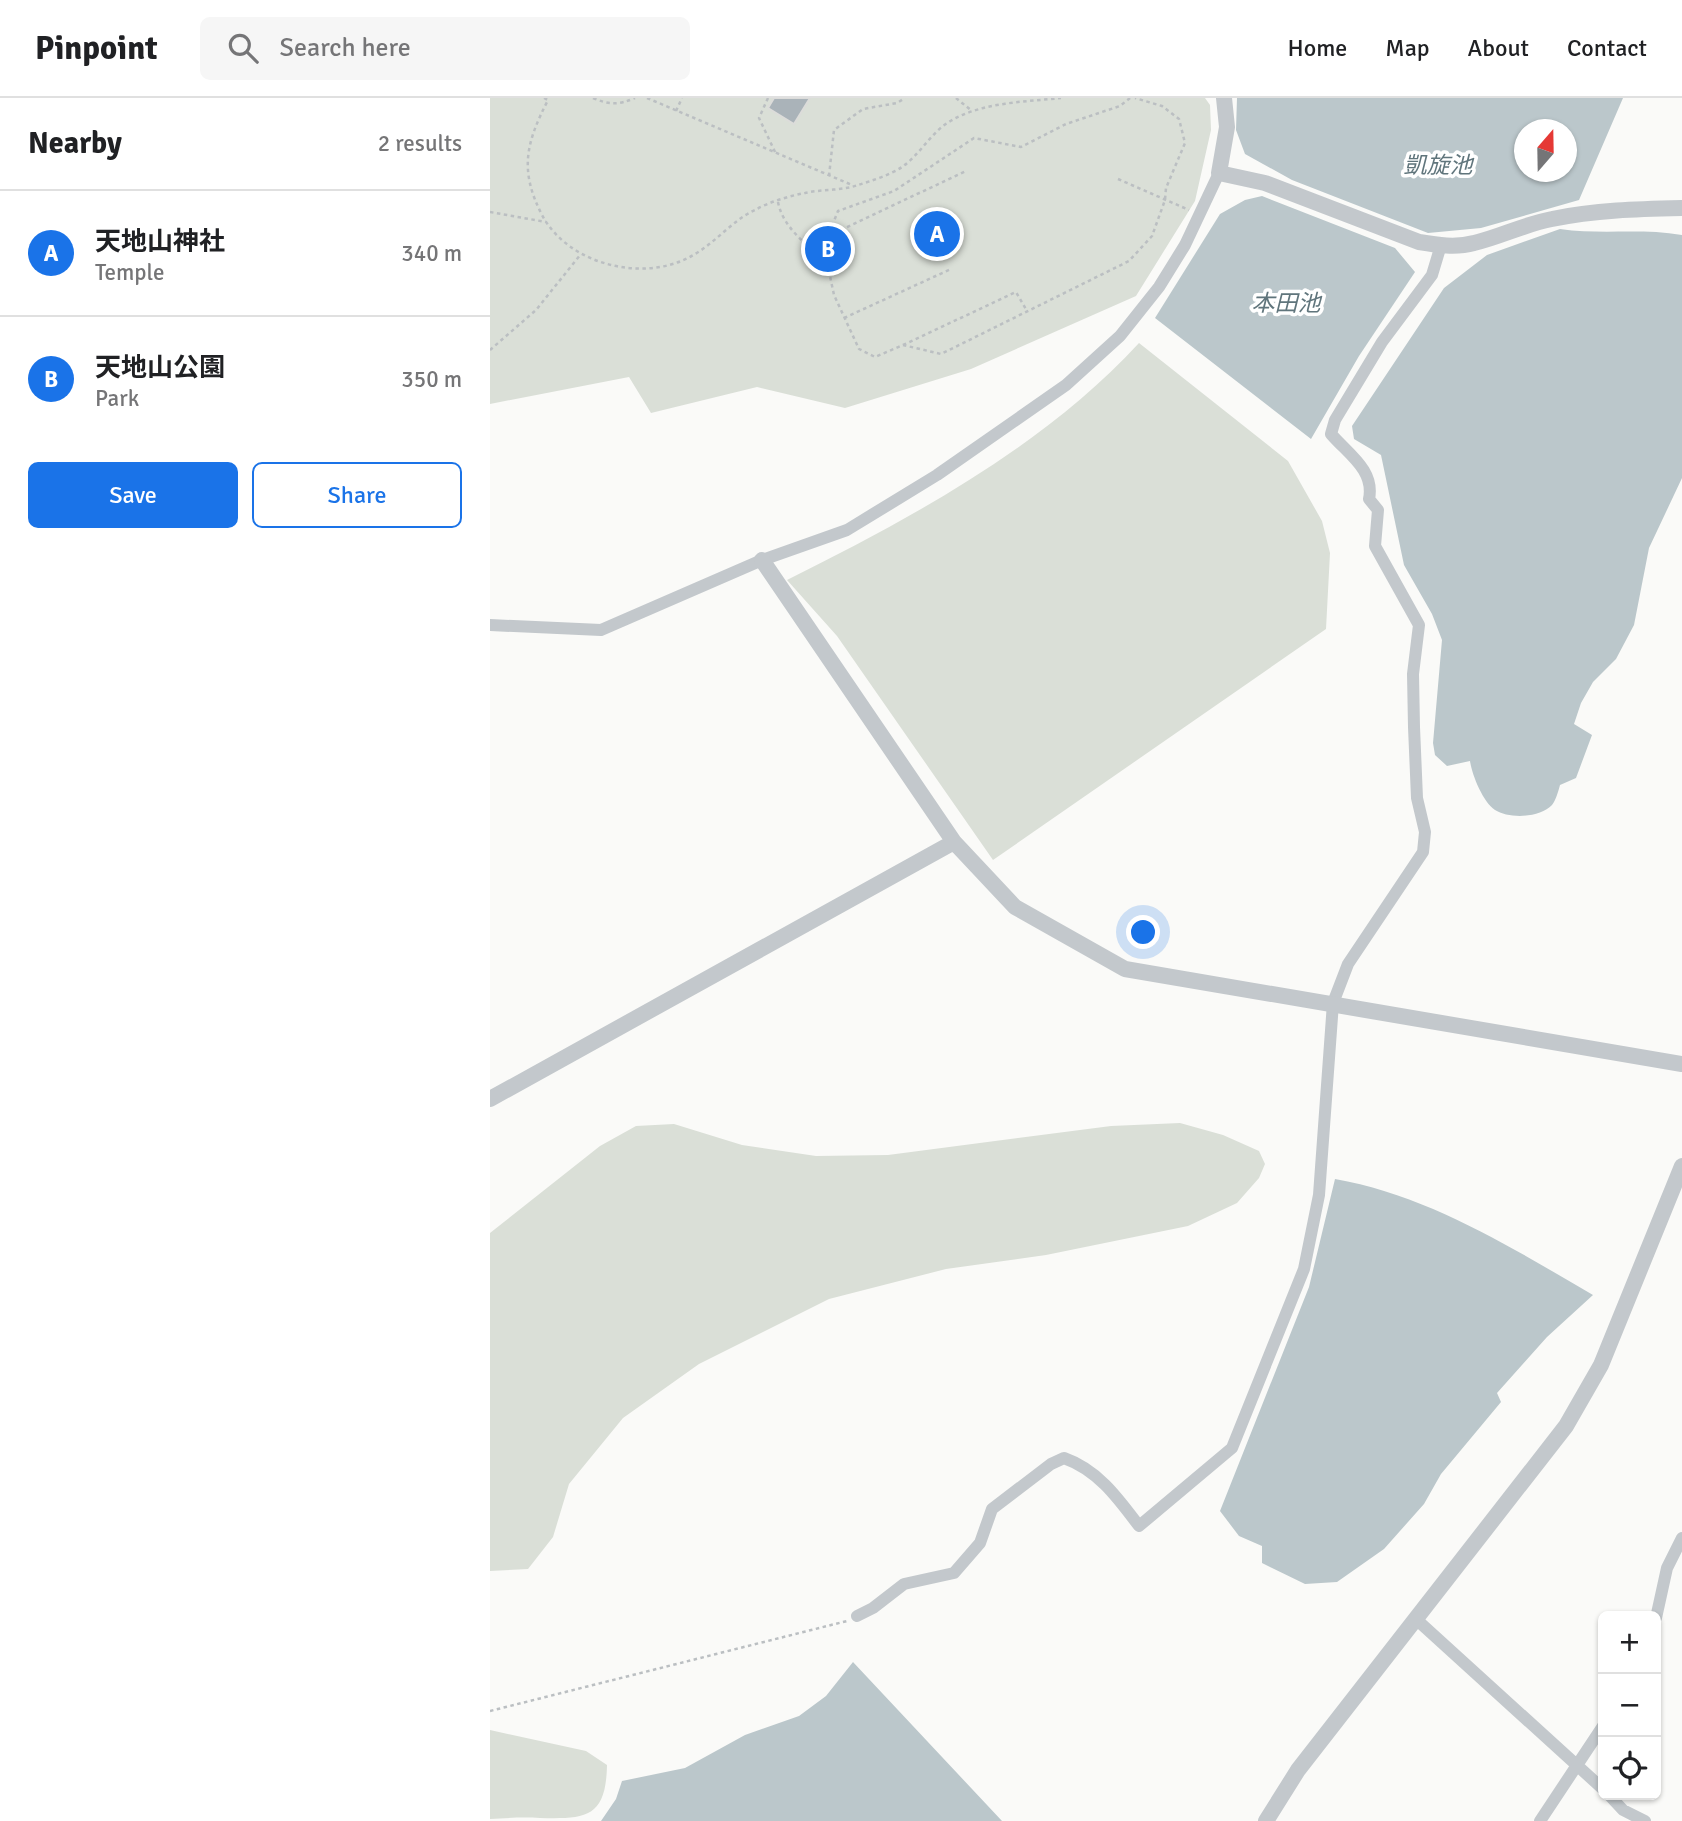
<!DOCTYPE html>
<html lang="en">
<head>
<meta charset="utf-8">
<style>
  :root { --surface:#fff; --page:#f6f6f6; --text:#202124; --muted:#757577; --line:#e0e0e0; --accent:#1a73e8 }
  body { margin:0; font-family:Signika,"Noto Sans JP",sans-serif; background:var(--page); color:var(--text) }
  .controls { position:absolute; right:21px; bottom:21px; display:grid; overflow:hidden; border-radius:10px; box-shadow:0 2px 5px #0004 }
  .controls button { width:63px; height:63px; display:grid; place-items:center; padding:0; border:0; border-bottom:2px solid var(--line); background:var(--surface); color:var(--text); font:35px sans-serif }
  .compass { position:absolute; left:1024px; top:21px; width:63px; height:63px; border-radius:50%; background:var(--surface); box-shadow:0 2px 5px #0004; rotate:20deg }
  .you { position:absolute; left:654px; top:835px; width:24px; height:24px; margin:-18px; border:5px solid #fff; border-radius:50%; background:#1a73e8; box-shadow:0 0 0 10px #1a73e833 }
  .badge { display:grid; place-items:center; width:46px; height:46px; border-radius:50%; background:var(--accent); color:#fff; font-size:23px; font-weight:700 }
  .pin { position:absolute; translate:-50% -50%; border:4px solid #fff; box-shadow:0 2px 7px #0006 }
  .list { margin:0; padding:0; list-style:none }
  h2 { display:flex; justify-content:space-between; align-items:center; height:91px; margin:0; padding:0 28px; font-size:30px }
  h2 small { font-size:23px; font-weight:400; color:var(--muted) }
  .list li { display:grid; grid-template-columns:46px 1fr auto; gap:21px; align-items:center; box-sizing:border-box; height:126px; padding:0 28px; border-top:2px solid var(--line) }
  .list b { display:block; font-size:26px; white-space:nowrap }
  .list p { margin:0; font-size:23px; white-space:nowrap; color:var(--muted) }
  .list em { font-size:23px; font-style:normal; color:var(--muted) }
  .actions { display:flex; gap:14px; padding:21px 28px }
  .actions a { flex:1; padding:16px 0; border:2px solid var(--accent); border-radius:10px; text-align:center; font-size:24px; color:var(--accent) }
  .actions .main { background:var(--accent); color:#fff }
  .icon { flex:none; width:38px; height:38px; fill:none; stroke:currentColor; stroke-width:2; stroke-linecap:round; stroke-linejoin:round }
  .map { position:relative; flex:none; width:1192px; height:1723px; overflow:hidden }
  header { display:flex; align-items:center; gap:42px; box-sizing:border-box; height:98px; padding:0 35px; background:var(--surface); border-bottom:2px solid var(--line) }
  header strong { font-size:33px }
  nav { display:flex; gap:38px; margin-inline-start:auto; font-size:24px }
  .search { width:490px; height:63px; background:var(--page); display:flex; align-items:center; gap:18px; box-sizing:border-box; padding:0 24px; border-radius:10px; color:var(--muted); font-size:26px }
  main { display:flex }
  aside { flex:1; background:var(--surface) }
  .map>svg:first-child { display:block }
  .green { fill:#dadfd7 }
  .water { fill:#bbc7cb; fill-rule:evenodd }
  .building { fill:#aab3b9; stroke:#dcdcda; stroke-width:2 }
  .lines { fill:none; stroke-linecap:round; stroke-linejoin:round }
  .path { stroke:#bbbfc2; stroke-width:2.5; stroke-dasharray:3.5 3.5; stroke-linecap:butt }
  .minor { stroke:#c3c8cc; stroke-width:12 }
  .tertiary { stroke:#c3c8cc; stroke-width:16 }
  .labels { text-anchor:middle; stroke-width:7; stroke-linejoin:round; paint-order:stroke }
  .water-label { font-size:23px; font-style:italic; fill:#60757c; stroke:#fff }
</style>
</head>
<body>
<header>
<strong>Pinpoint</strong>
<div class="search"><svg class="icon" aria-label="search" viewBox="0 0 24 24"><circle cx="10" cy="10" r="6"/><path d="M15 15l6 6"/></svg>Search here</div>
<nav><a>Home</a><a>Map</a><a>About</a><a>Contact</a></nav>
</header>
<main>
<aside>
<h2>Nearby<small>2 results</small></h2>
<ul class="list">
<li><span class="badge">A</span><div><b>天地山神社</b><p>Temple</p></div><em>340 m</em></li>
<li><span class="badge">B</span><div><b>天地山公園</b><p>Park</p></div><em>350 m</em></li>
</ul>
<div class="actions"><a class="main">Save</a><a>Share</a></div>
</aside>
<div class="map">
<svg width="1192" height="1723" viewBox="0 0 1192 1723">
  <rect width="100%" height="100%" fill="#fafaf8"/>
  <path class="green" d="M0,0H715L720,7L721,32L705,103L646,198L481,271L355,310L267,289L161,315L139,279L0,306Z
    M649,245L798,363L832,423L840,455L836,531L503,762L347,538L297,482C423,419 553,349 649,245Z
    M690,1025L733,1037L769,1053L775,1066L769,1080L747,1105L698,1128L556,1157L456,1171L339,1201L209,1266L133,1320L79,1386L63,1439L38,1471L0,1473V1135L110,1048L146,1028L184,1026L252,1047L326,1058L398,1057L621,1028Z
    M0,1632L96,1653L117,1667C116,1720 96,1721 50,1720C33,1719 17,1720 0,1721Z"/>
  <path class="water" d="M747,0H1133L1089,102L991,130L938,135L802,82L755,56L746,32ZM1034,32H1076V74H1034Z
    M772,98L905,150L925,174L869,258L821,341L665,220L730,116L755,102Z
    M1070,131C1111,137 1151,130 1192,137V380L1159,450L1144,527L1126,561L1103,584L1091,605L1084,626L1102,637L1086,680L1070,687C1068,694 1066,702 1062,707C1050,720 1019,721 1005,712C993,704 982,677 980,663L957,668L945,657L943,645L952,542L942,516L914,467L891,357L864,341L862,328L954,190L997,157Z
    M845,1081C938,1097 1022,1150 1103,1197L1057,1239L1007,1295L1011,1304L951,1376L934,1406L894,1451L847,1484L815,1486L772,1465V1448L749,1438L730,1413L819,1189Z
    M363,1564L512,1723H111L126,1701L132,1683L195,1670L255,1637L309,1618L336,1598Z"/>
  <path class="building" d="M284,0H320L304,26L278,10Z"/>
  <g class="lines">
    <path class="path" d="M54,0L58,2C36,45 29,72 52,117C79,168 157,186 205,156C226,144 243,122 265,112C279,104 299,98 315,95C332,91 351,93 368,87C381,83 400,77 412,69C428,58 438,40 453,28C485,4 534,4 571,0
      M103,0C119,7 129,7 145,0
      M157,0L362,87
      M278,0L269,20L286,56
      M466,0L482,13
      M640,0L630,8L576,26L531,49L484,40L404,93L348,113L338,138L337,164L344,197L369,251L385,259L413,247L451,256L639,163L662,138L675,102L676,90L695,45L689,21L672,8L645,0
      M186,13L192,0
      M339,78L344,32L373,11L407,5L415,0
      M628,81L699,112
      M288,104C293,130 317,147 337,164
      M0,114L56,124
      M338,138L476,73
      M354,220L461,171
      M413,247L526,194L537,213
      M0,252L46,212L91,156
      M0,1613L357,1523"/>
    <path class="minor" d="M0,527L111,532L272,462L357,432L447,377L576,287L630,238L669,189L695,147L729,75
      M367,1518L383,1510L414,1486L464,1475L490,1445L502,1411L561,1366L574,1360C608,1372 628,1400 649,1428L742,1350L814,1171L829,1097L843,905L858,866L933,754L935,734L927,700L924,629L923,576L929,527L885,448L888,412L879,401C885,372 858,356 841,336L845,322L892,244L942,177L951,147
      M1166,1520L1177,1470L1192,1440
      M927,1522L1113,1691
      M1119,1697L1133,1712L1155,1723
      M1050,1723L1113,1628"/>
    <path class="tertiary" d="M734,0L737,29L729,75L775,85L929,144C947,147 966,150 984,145C1010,139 1035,126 1062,121C1105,112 1148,111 1192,110
      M272,462L464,744L525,809L635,871L1192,966
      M0,1001L464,744
      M776,1723L808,1672L1076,1328L1111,1267L1192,1068"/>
  </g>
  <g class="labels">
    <g class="water-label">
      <text x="948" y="75">凱旋池</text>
      <text x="796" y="213">本田池</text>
    </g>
  </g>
</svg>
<div class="controls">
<button>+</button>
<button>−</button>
<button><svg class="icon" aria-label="locate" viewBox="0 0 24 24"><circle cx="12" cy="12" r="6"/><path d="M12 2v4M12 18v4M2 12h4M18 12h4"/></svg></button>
</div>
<svg class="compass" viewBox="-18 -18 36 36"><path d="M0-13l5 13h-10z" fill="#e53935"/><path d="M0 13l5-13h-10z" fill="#757577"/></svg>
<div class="you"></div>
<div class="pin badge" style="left:447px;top:136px">A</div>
<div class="pin badge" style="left:338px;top:151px">B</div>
</div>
</main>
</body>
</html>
